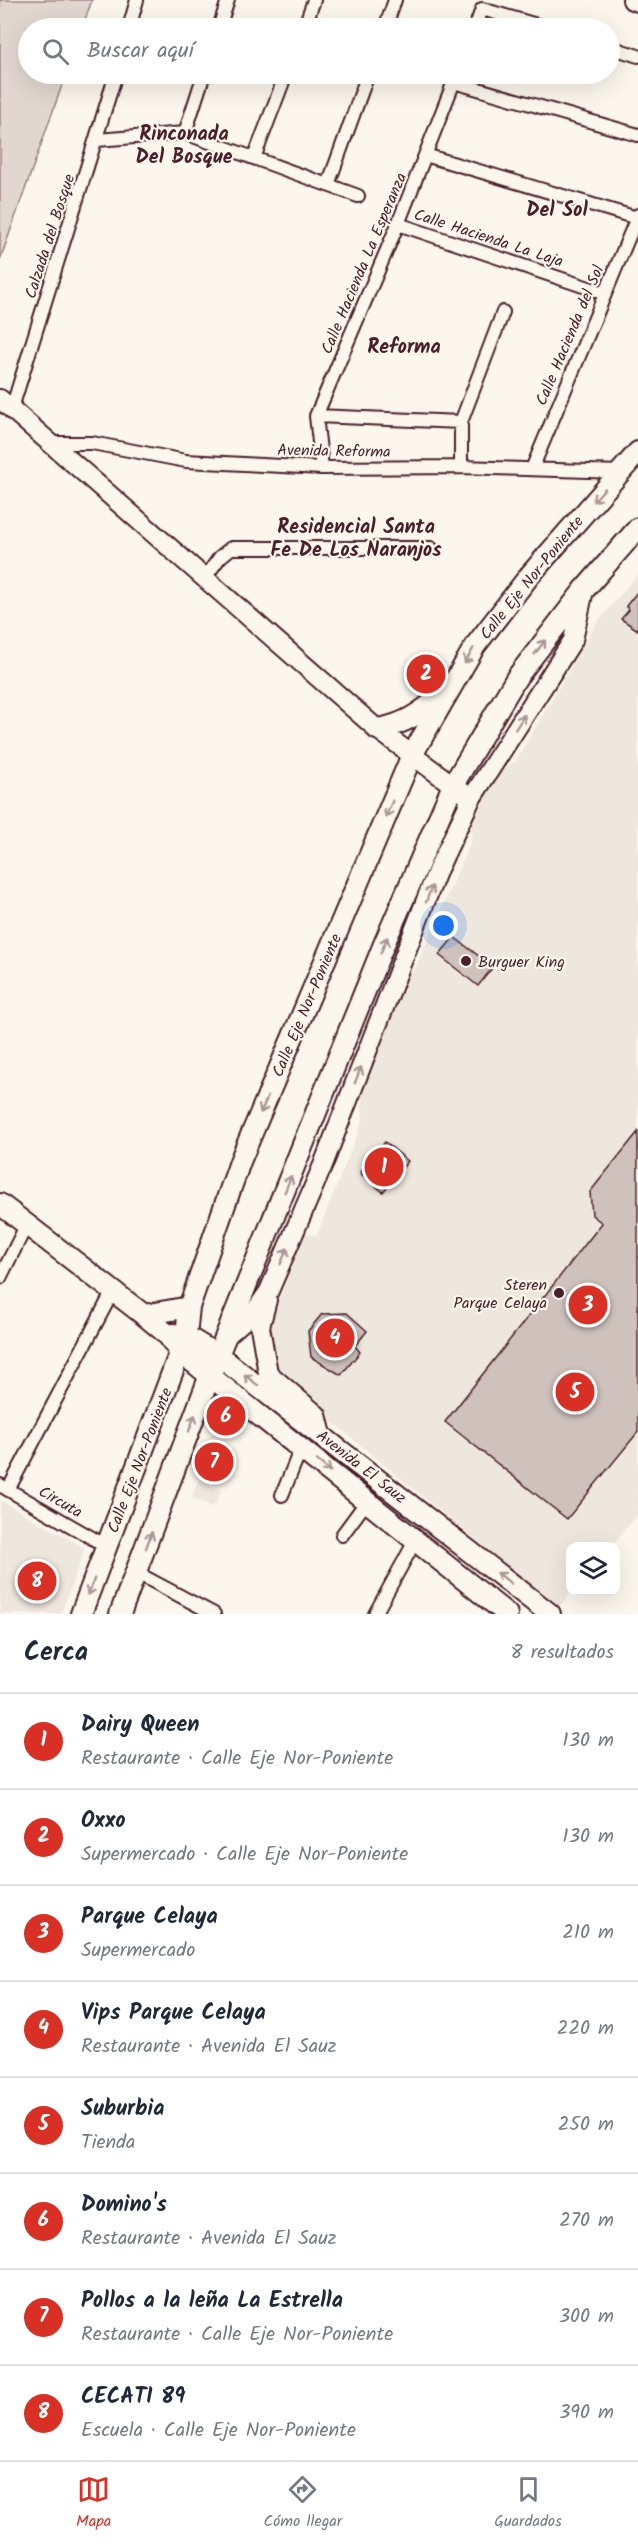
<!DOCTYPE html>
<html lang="es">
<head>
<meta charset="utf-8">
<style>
  :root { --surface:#fff; --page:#f2f2f3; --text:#1f2937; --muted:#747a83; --line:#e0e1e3; --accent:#d93025 }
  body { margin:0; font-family:Kalam,sans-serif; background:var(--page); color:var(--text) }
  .controls { position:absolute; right:18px; bottom:18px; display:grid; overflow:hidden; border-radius:12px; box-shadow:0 6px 24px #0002 }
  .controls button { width:54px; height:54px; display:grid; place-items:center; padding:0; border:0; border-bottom:2px solid var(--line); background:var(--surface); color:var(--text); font:30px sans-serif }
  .you { position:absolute; left:444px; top:926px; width:21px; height:21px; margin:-15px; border:4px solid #fff; border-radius:50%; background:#1a73e8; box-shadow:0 0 0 9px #1a73e833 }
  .badge { display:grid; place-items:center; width:39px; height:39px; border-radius:50%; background:var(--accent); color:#fff; font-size:20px; font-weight:700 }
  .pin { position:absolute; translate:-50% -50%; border:3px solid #fff; box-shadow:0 2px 6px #0006 }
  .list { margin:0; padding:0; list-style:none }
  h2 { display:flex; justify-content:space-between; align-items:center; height:78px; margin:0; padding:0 24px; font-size:26px }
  h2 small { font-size:20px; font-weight:400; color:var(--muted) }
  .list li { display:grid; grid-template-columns:39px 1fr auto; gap:18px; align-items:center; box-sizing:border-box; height:96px; padding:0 24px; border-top:2px solid var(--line) }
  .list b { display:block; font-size:22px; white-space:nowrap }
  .list p { margin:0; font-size:20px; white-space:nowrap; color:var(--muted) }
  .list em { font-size:20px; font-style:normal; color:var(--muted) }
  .icon { flex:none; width:33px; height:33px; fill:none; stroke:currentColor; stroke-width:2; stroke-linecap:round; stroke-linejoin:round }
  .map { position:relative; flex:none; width:638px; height:1614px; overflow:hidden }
  .search { position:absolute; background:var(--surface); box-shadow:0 6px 24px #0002; left:18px; right:18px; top:18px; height:66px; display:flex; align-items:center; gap:15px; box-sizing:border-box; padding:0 21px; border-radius:33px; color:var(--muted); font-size:22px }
  .sheet { height:846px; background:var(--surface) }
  nav { display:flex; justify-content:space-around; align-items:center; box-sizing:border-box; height:84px; border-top:2px solid var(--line); background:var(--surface); font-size:16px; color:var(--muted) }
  nav a { display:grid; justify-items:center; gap:3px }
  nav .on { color:var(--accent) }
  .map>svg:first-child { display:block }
  .built { fill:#eee7de }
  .green { fill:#e2d7d0; stroke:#967b7e; stroke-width:1.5 }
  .building { fill:#cfc2bc; stroke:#4a1f2b; stroke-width:1.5 }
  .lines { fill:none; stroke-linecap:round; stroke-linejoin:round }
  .street-casing { stroke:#4a1f2b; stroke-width:16 }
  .secondary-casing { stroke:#4a1f2b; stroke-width:22 }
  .primary-casing { stroke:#4a1f2b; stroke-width:24 }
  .street { stroke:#fbf7ec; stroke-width:12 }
  .secondary { stroke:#fbf7ec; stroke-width:18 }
  .primary { stroke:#fbf7ec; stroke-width:20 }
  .oneway { stroke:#ab9695 }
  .poi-dot { fill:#4a1f2b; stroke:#fbf7ec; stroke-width:2 }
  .labels { text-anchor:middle; stroke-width:4.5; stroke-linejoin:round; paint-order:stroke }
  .street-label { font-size:16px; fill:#4a1f2b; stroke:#fbf7ec }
  .poi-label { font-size:16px; fill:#4a1f2b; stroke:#fbf7ec; text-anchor:start }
  .quarter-label { font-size:20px; font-weight:bold; fill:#4a1f2b; stroke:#fbf7ec }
</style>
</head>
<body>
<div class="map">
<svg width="638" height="1614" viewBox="0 0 638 1614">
  <rect width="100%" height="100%" fill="#fbf7ec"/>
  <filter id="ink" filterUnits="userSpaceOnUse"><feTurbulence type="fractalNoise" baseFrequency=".0167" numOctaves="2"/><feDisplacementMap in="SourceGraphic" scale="12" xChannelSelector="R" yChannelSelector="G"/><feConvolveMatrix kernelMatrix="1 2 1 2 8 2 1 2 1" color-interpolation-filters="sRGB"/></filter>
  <g filter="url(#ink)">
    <path class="built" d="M638,574V1514L613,1544L609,1541L604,1546H570L572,1592L558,1608L285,1383L274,1369L269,1348L270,1321L305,1234L317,1235L363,1120L361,1086L402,978L414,971L472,839L469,828L498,773L516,761L596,624Z
      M199,1480L222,1491L213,1507L191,1497Z
      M0,1500L85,1548L61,1614H0Z"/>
    <path class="green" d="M0,0H92L82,28H28V74H66L0,260Z"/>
    <path class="building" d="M638,591V630L621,619L629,610L626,606Z
      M454,937L493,967L478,986L439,955Z
      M638,1132V1432L567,1519L445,1422L602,1223L592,1215L590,1192Z
      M385,1142L408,1161L383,1192L360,1173Z
      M347,1313L367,1331L355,1346L360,1352L341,1375L311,1357L308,1331L322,1314Z"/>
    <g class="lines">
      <g class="street-casing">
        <path id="street" d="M129,28L137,0
          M219,28L228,0
          M304,28L314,0
          M385,28L395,0
          M475,28L482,9L547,28
          M610,47L638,56
          M454,82L638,135
          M185,133L204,74
          M97,140L185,133L358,196
          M425,155L637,218
          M254,158L286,74
          M328,185L368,74
          M398,224L604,293
          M12,408L116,74
          M316,416L461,422
          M50,443H92L186,461L322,468L461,467L620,472
          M461,467V422L503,312
          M322,468L316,416L398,224L457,74
          M532,469L638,215
          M204,579L220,557L231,548H431
          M0,1278L27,1224
          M0,1485L106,1546
          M8,1490L113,1291
          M282,1495L301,1448
          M342,1535L367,1501
          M137,1573L214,1614
          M375,1614L415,1541"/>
      </g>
      <g class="secondary-casing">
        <path id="secondary" d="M632,0L638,2
          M0,399L377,729L465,794
          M267,1300L260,1327L268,1373L317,1415L322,1435
          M226,1336L256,1310L269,1291L323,1165L438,869L471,799L573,640L584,590"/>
      </g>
      <g class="primary-casing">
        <path id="primary" d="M377,729C404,725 420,713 441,696
          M0,1204L144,1315L167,1334L179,1351L507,1614
          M144,1315L189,1307
          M173,1334L186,1336L219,1356L550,1614
          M81,1614L186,1336L189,1307L241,1159L412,755L475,646L530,575L638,452
          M120,1614L210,1375L384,944L453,785L517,677L584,590L638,528"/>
      </g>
      <use href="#street" class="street"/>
      <use href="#secondary" class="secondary"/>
      <use href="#primary" class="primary"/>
    </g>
    <defs><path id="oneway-shaft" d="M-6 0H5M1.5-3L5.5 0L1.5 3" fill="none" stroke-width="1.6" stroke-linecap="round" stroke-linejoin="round" transform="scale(1.5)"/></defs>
    <g class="oneway">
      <use href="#oneway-shaft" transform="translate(599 495) rotate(131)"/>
      <use href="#oneway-shaft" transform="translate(540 647) rotate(-53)"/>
      <use href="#oneway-shaft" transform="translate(469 656) rotate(120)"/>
      <use href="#oneway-shaft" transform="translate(520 722) rotate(-58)"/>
      <use href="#oneway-shaft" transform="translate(389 809) rotate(113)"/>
      <use href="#oneway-shaft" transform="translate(429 894) rotate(-70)"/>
      <use href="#oneway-shaft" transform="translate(384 945) rotate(-67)"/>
      <use href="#oneway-shaft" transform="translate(358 1075) rotate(-69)"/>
      <use href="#oneway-shaft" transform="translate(264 1105) rotate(113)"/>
      <use href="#oneway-shaft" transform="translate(288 1184) rotate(-68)"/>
      <use href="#oneway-shaft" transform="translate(284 1256) rotate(-67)"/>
      <use href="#oneway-shaft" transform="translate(251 1380) rotate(-143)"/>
      <use href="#oneway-shaft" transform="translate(192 1423) rotate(-70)"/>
      <use href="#oneway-shaft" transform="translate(324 1466) rotate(39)"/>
      <use href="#oneway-shaft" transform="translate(149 1540) rotate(-70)"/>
      <use href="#oneway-shaft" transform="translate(504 1578) rotate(-142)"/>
      <use href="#oneway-shaft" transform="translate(91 1587) rotate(111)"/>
    </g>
  </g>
  <g class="poi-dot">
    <circle cx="466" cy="961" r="6"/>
    <circle cx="559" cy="1293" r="6"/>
  </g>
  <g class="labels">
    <g class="street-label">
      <text transform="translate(49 236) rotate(-72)" y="6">Calzada del Bosque</text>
      <text transform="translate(489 237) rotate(18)" y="6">Calle Hacienda La Laja</text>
      <text transform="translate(363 263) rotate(-67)" y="6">Calle Hacienda La Esperanza</text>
      <text transform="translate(569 335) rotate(-67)" y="6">Calle Hacienda del Sol</text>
      <text transform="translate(334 450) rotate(1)" y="6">Avenida Reforma</text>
      <text transform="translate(531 577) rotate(-51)" y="6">Calle Eje Nor-Poniente</text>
      <text transform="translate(306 1005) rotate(-67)" y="6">Calle Eje Nor-Poniente</text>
      <text transform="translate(139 1460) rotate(-69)" y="6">Calle Eje Nor-Poniente</text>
      <text transform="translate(362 1466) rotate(38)" y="6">Avenida El Sauz</text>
      <text transform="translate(61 1501) rotate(30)" y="6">Circuta</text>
    </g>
    <g class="poi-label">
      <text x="478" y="967">Burguer King</text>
      <text x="547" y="1290" text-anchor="end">Steren<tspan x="547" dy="18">Parque Celaya</tspan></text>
    </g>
    <g class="quarter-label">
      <text x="184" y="140">Rinconada<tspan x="184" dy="23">Del Bosque</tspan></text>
      <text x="557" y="216">Del Sol</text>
      <text x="404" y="353">Reforma</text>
      <text x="356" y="533">Residencial Santa<tspan x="356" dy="23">Fe De Los Naranjos</tspan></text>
    </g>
  </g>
</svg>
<div class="controls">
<button><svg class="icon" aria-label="layers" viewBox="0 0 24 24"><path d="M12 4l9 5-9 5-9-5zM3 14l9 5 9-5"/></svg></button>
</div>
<div class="you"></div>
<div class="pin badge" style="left:384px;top:1167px">1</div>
<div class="pin badge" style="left:426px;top:674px">2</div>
<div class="pin badge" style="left:588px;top:1305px">3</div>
<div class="pin badge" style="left:335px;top:1338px">4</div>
<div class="pin badge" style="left:575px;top:1392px">5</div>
<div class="pin badge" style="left:226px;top:1416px">6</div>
<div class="pin badge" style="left:214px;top:1462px">7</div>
<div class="pin badge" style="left:37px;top:1581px">8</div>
<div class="search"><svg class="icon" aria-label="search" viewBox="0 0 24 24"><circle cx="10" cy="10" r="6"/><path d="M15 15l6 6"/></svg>Buscar aquí</div>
</div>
<section class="sheet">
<h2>Cerca<small>8 resultados</small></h2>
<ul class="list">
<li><span class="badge">1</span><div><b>Dairy Queen</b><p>Restaurante · Calle Eje Nor-Poniente</p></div><em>130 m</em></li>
<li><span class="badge">2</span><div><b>Oxxo</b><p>Supermercado · Calle Eje Nor-Poniente</p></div><em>130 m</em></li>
<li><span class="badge">3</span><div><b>Parque Celaya</b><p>Supermercado</p></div><em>210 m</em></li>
<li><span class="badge">4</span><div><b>Vips Parque Celaya</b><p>Restaurante · Avenida El Sauz</p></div><em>220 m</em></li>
<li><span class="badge">5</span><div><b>Suburbia</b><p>Tienda</p></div><em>250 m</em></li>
<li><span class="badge">6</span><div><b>Domino's</b><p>Restaurante · Avenida El Sauz</p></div><em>270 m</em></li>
<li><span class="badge">7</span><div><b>Pollos a la leña La Estrella</b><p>Restaurante · Calle Eje Nor-Poniente</p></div><em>300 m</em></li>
<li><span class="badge">8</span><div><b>CECATI 89</b><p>Escuela · Calle Eje Nor-Poniente</p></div><em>390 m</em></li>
</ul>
</section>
<nav>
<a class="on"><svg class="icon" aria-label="map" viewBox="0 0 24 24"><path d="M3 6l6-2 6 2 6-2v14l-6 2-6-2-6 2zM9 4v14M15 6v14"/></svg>Mapa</a>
<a><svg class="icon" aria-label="directions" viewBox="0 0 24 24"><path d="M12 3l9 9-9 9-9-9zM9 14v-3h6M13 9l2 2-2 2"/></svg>Cómo llegar</a>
<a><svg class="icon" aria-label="saved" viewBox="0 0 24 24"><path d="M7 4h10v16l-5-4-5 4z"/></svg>Guardados</a>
</nav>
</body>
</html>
